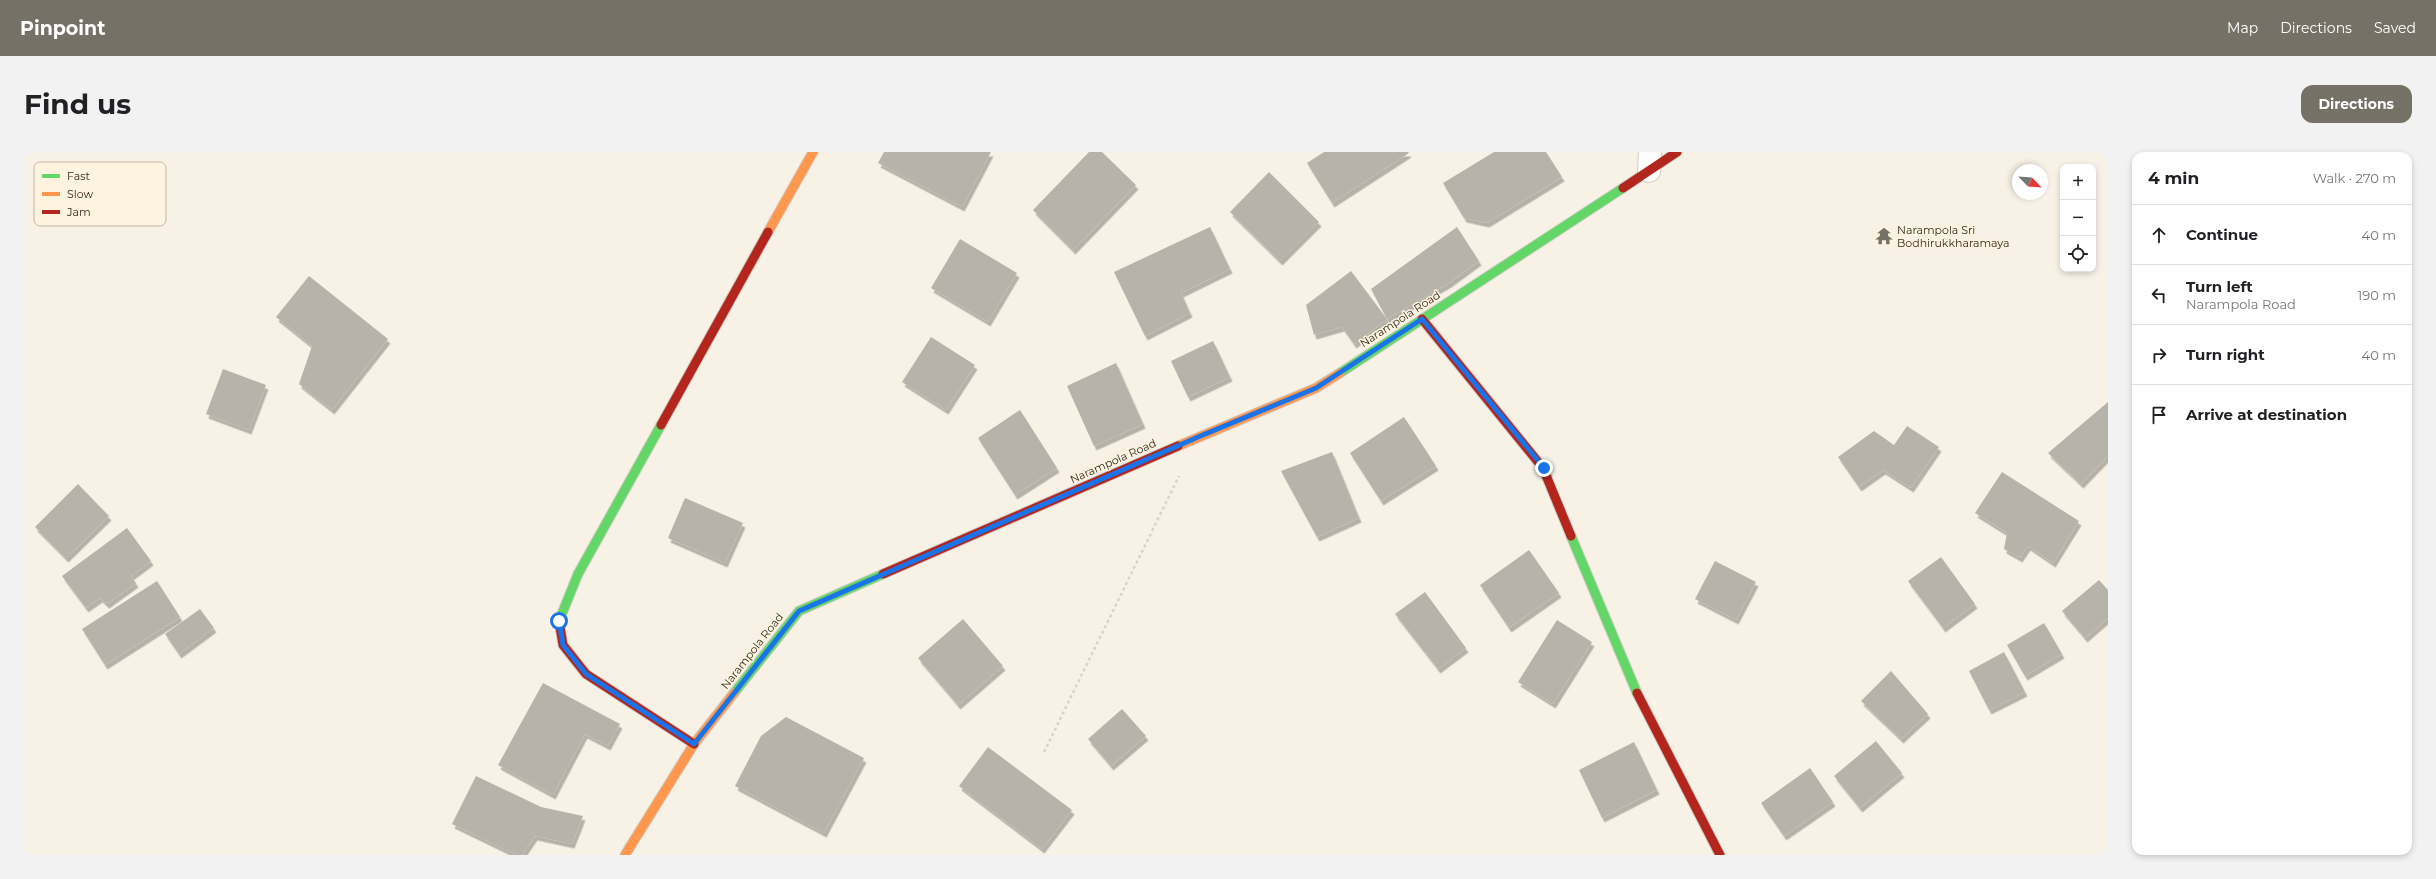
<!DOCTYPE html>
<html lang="en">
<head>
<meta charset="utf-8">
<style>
  :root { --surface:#fff; --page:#f2f2f2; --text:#202124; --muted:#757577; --line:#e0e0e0; --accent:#767167 }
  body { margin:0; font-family:Montserrat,sans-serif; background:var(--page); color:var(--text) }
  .controls { position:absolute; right:12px; top:12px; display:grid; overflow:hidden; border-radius:8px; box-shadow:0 2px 6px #0003 }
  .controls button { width:36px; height:36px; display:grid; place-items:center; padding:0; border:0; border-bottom:1px solid var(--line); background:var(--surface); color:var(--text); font:20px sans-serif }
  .compass { position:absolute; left:1988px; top:12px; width:36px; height:36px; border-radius:50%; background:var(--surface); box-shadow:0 2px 6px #0003; rotate:115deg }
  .stop { position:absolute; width:12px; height:12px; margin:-9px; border:3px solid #1a73e8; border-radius:50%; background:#fff }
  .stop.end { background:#1a73e8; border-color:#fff; box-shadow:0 1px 4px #0008 }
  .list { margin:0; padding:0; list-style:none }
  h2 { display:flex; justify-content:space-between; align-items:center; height:52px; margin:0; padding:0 16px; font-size:17px }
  h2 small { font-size:13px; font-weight:400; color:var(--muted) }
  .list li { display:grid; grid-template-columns:26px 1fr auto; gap:12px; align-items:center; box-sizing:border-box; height:60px; padding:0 16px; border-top:1px solid var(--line) }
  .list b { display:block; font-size:15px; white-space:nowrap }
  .list p { margin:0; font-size:13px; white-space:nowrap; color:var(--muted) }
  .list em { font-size:13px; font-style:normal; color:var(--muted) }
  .icon { flex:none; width:22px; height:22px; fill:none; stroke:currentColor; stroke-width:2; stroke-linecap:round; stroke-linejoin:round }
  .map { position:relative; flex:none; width:2084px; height:703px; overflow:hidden; border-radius:12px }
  header { display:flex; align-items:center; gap:24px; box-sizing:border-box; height:56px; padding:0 20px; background:var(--accent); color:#fff }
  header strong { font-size:19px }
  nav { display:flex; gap:22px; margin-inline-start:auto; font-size:14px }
  .intro { display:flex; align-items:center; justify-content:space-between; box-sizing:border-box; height:96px; padding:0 24px }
  h1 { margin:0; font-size:28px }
  .button { padding:10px 18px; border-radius:12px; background:var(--accent); color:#fff; font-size:14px; font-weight:700 }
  main { display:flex; gap:24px; padding:0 24px }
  aside { flex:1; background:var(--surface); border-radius:12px; box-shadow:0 2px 6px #0003 }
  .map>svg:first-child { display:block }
  .building { fill:#b8b3aa; filter:url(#shadow) }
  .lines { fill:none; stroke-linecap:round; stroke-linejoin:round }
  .street-casing { stroke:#d3cec4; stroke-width:24 }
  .fast-casing { stroke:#d3cec4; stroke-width:11 }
  .slow-casing { stroke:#d3cec4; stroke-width:11 }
  .jam-casing { stroke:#d3cec4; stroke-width:11 }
  .path { stroke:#d6d4d1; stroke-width:2.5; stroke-dasharray:3 3; stroke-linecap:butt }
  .street { stroke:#fefdfb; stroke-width:22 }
  .fast { stroke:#63d668; stroke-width:9 }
  .slow { stroke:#ff974d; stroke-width:9 }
  .jam { stroke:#b3261e; stroke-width:9 }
  .route { stroke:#1a73e8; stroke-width:5 }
  .labels { text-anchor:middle; stroke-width:3; stroke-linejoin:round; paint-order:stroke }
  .poi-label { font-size:11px; fill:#312c22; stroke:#fef3df; text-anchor:start }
  .street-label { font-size:11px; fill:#312c22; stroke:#fef3df }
  .key { fill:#fef3df; stroke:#c0b7a6; stroke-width:1 }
  .key-label { font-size:11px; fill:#312c22 }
</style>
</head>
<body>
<header>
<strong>Pinpoint</strong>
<nav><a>Map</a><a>Directions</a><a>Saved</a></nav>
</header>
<div class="intro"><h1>Find us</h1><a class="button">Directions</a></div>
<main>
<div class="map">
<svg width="2084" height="703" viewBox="0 0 2084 703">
  <defs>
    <filter id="shadow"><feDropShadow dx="2.5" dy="4.5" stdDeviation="0" flood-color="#0004"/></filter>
  </defs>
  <rect width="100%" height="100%" fill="#f7f1e6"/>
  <path class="building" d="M860,0H967L938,55L854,11Z
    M1065,0H1078L1112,33L1049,98L1009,58Z
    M1300,0H1384L1385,1L1308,51L1283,11Z
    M1470,0H1522L1538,25L1463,71L1440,66L1419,31Z
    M1245,20L1295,70L1256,109L1206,60Z
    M1186,75L1206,117L1157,141L1166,161L1121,184L1090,120Z
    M1433,75L1455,109L1425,131L1363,167L1330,192L1318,175L1290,183L1282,153L1327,119L1363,167L1347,137Z
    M936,87L993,121L964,170L907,136Z
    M285,124L364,187L308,258L275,232L288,194L252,165Z
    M907,185L951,213L922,258L878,230Z
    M1189,189L1206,225L1164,245L1147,209Z
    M1092,211L1119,272L1070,294L1043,234Z
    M199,217L242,233L225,278L182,262Z
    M2084,250V304L2057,332L2024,301Z
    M996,258L1033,316L991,343L954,286Z
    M1380,265L1412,314L1357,349L1326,301Z
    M1883,274L1915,295L1887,336L1859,318L1835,335L1814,305L1850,279L1870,293Z
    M1308,300L1335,366L1293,385L1257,319Z
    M1978,320L2055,369L2029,411L2004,394L1996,406L1980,397L1983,381L1951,361Z
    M54,332L85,364L42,406L11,375Z
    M661,346L719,371L701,411L644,386Z
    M103,376L127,409L107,424L112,431L83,452L76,446L62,456L38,424Z
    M1505,398L1535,441L1485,476L1456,433Z
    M1917,405L1951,452L1919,476L1884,429Z
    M1691,409L1732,430L1712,468L1671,447Z
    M2075,428L2084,438V466L2061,486L2038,459Z
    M133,429L156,465L81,513L58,477Z
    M1401,440L1442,496L1414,517L1371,462Z
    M176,457L190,476L155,502L141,482Z
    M939,467L979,514L934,553L894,506Z
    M1533,468L1568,490L1529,552L1494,530Z
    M2020,471L2038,502L2001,524L1983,493Z
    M1980,500L2001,540L1965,558L1945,519Z
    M1867,519L1904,562L1877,587L1837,549Z
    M519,531L596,572L584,594L561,582L529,643L474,613Z
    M1098,557L1122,584L1087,614L1064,587Z
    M762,565L840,606L800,681L711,634L737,584Z
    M1852,589L1878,621L1836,656L1810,624Z
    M1610,590L1633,638L1578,666L1555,618Z
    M964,595L1048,658L1018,697L935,634Z
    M1786,616L1809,650L1760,684L1737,651Z
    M452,624L517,655L559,664L548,692L511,684L498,703H492L428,672Z"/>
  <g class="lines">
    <g class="street-casing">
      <path id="street" d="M1625,19L1626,0"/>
    </g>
    <g class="fast-casing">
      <path id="fast" d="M1316,221L1599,36
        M1547,384L1613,541
        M536,475L535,469L554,422L637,273
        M710,541L775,459L859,422"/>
    </g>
    <g class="slow-casing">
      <path id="slow" d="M744,80L789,0
        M1154,294L1292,236L1316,221
        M601,703L670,592L710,541"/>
    </g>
    <g class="jam-casing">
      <path id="jam" d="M1599,36L1653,0
        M1398,167L1519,316L1547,384
        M637,273L744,80
        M859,422L1154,294
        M536,475L539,493L562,522L670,592
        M1613,541L1696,703"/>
    </g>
    <path class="path" d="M1020,600L1155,324"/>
    <use href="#street" class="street"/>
    <use href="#fast" class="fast"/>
    <use href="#slow" class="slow"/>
    <use href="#jam" class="jam"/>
  </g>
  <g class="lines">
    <path class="route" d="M535,469L539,493L562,522L670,592L775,459L1174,285L1292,236L1398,167L1520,316"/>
  </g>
  <defs>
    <g id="temple-bare" transform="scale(1.38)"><path d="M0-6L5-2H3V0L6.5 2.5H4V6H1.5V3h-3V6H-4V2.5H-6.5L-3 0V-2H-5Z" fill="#767167" stroke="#fef3df" stroke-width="2.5" paint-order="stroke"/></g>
  </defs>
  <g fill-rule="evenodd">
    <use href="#temple-bare" x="1860" y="84"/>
  </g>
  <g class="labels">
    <g class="poi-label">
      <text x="1873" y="82">Narampola Sri<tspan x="1873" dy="13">Bodhirukkharamaya</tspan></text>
    </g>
    <g class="street-label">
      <text transform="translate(1376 167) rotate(-33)" y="4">Narampola Road</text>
      <text transform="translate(1089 309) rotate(-24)" y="4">Narampola Road</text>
      <text transform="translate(728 499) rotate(-52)" y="4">Narampola Road</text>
    </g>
  </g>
  <rect x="10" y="10" width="132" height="64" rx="6" class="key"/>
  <rect x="18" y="22" width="18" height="4" fill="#63d668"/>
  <rect x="18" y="40" width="18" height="4" fill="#ff974d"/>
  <rect x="18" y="58" width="18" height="4" fill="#b3261e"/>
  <g class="key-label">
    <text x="43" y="28">Fast</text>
    <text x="43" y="46">Slow</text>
    <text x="43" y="64">Jam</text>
  </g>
</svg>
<div class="controls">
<button>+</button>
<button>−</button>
<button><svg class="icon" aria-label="locate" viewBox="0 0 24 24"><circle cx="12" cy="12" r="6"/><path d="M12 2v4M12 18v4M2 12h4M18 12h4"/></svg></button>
</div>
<svg class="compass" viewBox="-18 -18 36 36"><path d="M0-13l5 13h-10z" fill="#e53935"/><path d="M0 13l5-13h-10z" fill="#757577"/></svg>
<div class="stop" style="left:535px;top:469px"></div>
<div class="stop end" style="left:1520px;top:316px"></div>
</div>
<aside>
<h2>4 min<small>Walk · 270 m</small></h2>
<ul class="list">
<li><svg class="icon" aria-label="ahead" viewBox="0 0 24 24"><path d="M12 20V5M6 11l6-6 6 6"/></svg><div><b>Continue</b></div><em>40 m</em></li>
<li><svg class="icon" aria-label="left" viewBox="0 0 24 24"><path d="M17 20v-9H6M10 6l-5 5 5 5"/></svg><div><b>Turn left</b><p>Narampola Road</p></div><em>190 m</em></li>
<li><svg class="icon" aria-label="right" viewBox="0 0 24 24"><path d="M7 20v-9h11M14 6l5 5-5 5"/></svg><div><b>Turn right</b></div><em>40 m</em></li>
<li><svg class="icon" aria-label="arrive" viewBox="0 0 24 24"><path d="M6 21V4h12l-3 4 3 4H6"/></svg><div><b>Arrive at destination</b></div></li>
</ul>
</aside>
</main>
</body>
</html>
